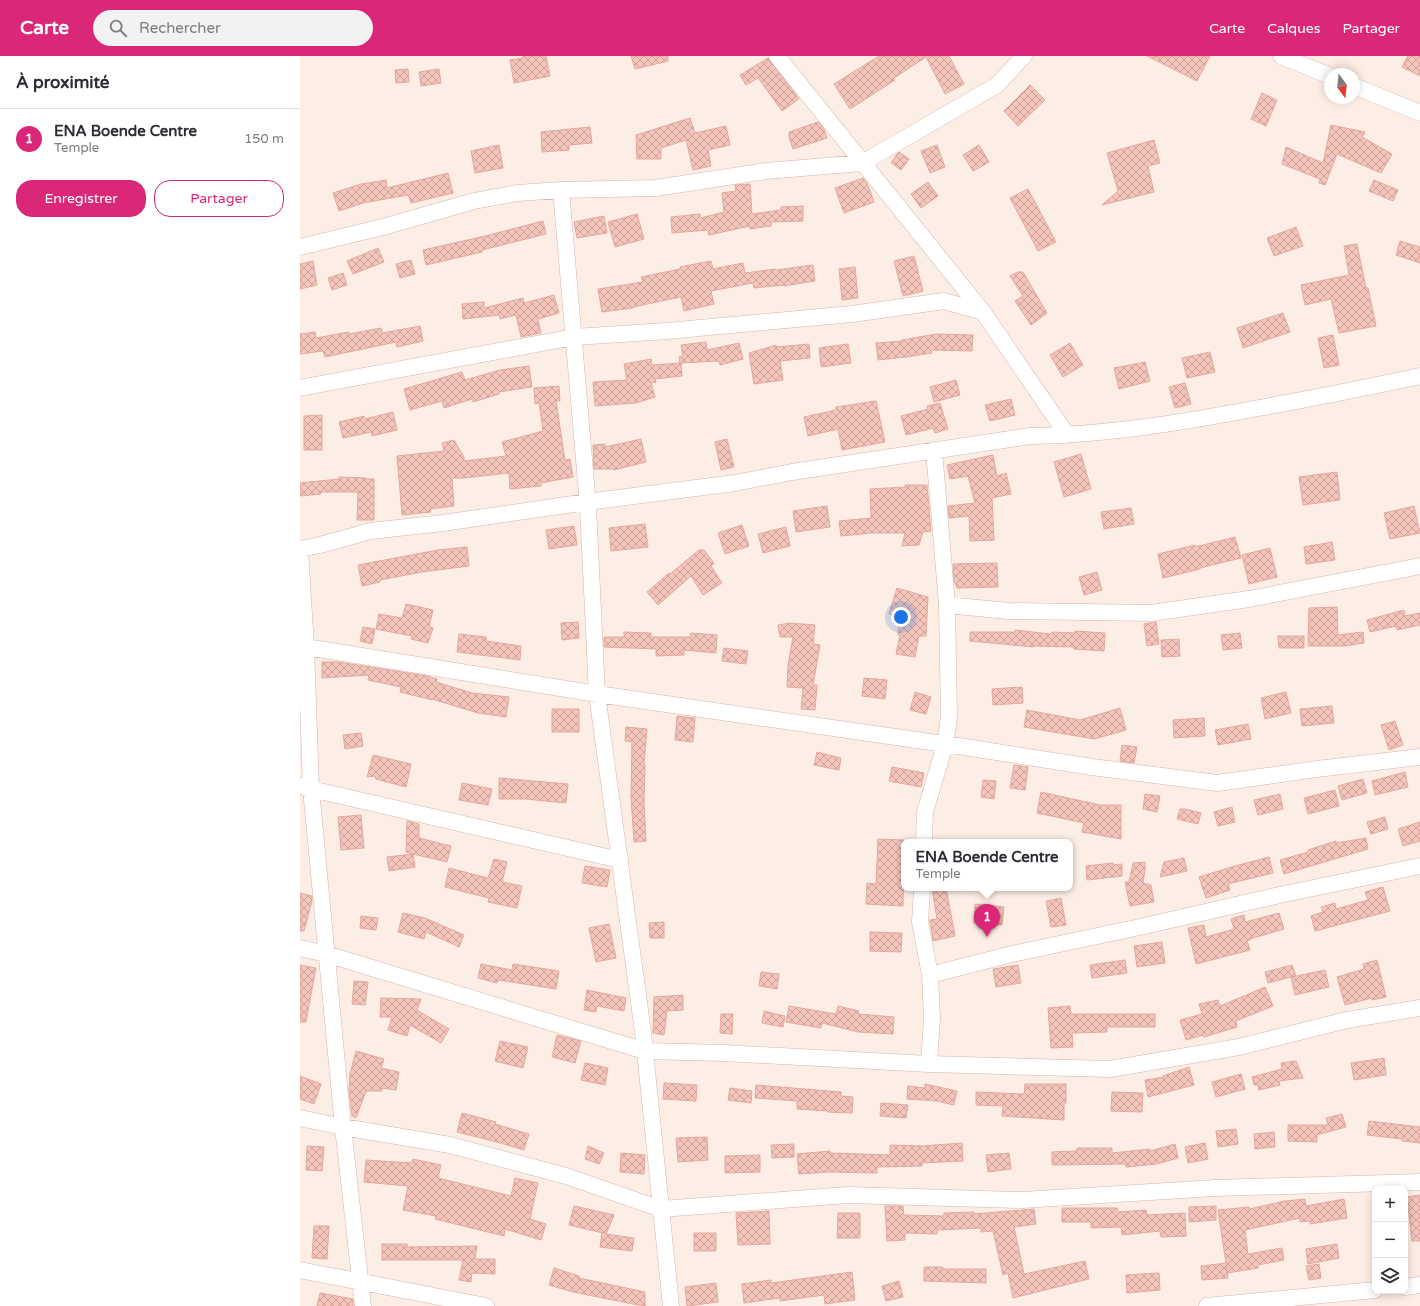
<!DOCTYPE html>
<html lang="fr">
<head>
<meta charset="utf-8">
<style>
  :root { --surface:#fff; --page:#f2f2f3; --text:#2b2b33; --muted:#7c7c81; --line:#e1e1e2; --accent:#db2777 }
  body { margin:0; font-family:"Varela Round",sans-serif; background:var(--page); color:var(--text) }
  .controls { position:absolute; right:12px; bottom:12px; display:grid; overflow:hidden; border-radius:8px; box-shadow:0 2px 10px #0003 }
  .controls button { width:36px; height:36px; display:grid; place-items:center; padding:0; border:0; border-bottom:1px solid var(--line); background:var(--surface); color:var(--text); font:20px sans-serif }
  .compass { position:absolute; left:1024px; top:12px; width:36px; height:36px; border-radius:50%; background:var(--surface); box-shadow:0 2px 10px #0003; rotate:165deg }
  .you { position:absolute; left:601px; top:561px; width:14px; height:14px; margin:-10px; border:3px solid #fff; border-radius:50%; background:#1a73e8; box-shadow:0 0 0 6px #1a73e833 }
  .badge { display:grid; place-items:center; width:26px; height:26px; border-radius:50%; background:var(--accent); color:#fff; font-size:13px; font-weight:700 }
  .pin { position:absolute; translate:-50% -33px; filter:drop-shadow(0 1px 2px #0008) }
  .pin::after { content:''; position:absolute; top:21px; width:14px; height:12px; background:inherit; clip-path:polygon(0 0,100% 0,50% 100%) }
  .popup { position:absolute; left:601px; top:783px; width:172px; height:52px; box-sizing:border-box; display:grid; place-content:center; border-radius:8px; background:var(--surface); filter:drop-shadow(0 1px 3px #0005); font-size:13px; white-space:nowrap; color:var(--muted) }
  .popup b { font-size:15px; color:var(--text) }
  .popup::after { content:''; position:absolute; left:50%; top:100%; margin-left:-8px; border:8px solid transparent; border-top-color:var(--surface) }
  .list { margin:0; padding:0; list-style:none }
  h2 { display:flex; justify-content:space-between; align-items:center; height:52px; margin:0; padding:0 16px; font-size:17px }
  h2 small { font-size:13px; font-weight:400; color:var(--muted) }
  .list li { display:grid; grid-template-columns:26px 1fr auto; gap:12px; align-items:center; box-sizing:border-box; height:60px; padding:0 16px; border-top:1px solid var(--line) }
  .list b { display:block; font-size:15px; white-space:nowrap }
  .list p { margin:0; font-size:13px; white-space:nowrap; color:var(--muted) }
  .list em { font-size:13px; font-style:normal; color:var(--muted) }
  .actions { display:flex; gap:8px; padding:12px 16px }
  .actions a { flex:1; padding:9px 0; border:1px solid var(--accent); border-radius:16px; text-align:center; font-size:14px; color:var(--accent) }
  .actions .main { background:var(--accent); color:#fff }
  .icon { flex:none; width:22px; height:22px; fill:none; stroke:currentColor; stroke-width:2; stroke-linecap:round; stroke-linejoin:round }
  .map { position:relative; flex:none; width:1120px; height:1250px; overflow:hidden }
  header { display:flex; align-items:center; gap:24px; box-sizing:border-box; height:56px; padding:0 20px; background:var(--accent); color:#fff }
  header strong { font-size:19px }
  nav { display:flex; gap:22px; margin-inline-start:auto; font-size:14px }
  .search { width:280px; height:36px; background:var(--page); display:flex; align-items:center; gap:10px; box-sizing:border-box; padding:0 14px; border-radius:22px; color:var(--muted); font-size:15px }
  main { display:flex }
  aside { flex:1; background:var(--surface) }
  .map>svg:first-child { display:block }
  .building { fill:url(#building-cross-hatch); stroke:#e7a79b }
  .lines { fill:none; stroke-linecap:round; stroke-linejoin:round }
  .street-casing { stroke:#d1b6ad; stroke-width:17 }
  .street { stroke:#fff; stroke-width:16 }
</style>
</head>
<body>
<header>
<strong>Carte</strong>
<div class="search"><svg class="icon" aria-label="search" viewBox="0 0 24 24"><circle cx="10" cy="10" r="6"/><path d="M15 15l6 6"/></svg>Rechercher</div>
<nav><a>Carte</a><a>Calques</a><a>Partager</a></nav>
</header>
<main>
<aside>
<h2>À proximité<small></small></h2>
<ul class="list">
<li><span class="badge">1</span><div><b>ENA Boende Centre</b><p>Temple</p></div><em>150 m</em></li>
</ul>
<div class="actions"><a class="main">Enregistrer</a><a>Partager</a></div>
</aside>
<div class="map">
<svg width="1120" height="1250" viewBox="0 0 1120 1250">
  <defs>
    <pattern id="building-cross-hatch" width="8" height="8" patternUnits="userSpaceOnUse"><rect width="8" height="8" fill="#f4c5bb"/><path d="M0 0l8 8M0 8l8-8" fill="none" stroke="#caa29a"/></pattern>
  </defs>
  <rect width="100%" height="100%" fill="#fdeee5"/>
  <path class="building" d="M223,0H246L250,20L214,27L210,4L224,2Z
    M331,0H368V5L335,13Z
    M579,0H649L664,28L645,38L626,1L594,22L595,24L550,53L534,28Z
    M847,0H910L897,25Z
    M1108,0H1120V20L1102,11Z
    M468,2L499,43L482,55L458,22L446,29L440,19Z
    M108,13L109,26L96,27L95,14Z
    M139,13L141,27L121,30L119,16Z
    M730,29L745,44L718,70L704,55Z
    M962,37L977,44L966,70L951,63Z
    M390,62L395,77L426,70L430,89L408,94L411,110L393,114L386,84L361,92V103H337L336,79Z
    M518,66L524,73L527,82L493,93L489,81V76Z
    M1031,69L1065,76L1062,81L1092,98L1081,117L1037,98L1025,129L1019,127L1020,123L982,108L986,91L1023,107Z
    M290,71L292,87L269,89V94L242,96L241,76Z
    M854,84L860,107L848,110L854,136L802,149L818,135L807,97Z
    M199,89L203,112L175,117L171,95Z
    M637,89L645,111L630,117L621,95Z
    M679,89L689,106L673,115L663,99Z
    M599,96L609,103L601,114L591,107L597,98Z
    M148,117L153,137L111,147L108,139L63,147L39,155L33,137L61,128L86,124L87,132Z
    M563,122L567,127L574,146L544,157L535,132Z
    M1074,124L1098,134L1093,145L1069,135Z
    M628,126L638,140L621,152L611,138Z
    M450,128L452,158L481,154V151L503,150V165L471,166V170L450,173V170L409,179L408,174L372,177L371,161L400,158V162L424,156L422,137L436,135L435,129Z
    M728,133L756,186L738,195L710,142Z
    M337,158L344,183L315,191L308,166Z
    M304,160L307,177L277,182L274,166Z
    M243,165L246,178L182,194V196L126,209L123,194L185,180Z
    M996,171L1003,190L974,200L967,182Z
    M1100,185L1120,191V207L1096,199Z
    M1057,188L1066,232H1068L1076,270L1039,277L1031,243L1005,249L1001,229L1049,219L1044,190Z
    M78,192L84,206L53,218L47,205Z
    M614,200L623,235L603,240L594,205Z
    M111,204L115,218L100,222L96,208Z
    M13,205L17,229L0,233V208Z
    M411,205L413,213L443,207L445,217L475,213L476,214L513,209L515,225L484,230V229L454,232L453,227L411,235L414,248L384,255L381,241L333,251V252L302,256L298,233L343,226L341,221L380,213V211Z
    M555,211L558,242L542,244L539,213Z
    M718,216H723L747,257L731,269L715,245L723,240L710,220Z
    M43,217L47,229L32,234L28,222Z
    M254,239L259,257L238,263L241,277L221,281L216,259L200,263L199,259L163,263L162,248L184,246V252L223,242L224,247Z
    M983,257L990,276L943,292L937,272Z
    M120,270L123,285L97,291L96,286L25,301L23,295L0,298V278L15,276L16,282L49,276V278L81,272L82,277Z
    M636,278L673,279L672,295L631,294L632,297L606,301L578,304L576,287L602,285V284Z
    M1033,279L1039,309L1024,312L1018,282Z
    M406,286L407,294L439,287L443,303L420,309L419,305L381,307L382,320L355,323L356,326L351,327L355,341L336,347L295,350L293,326L327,324L324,308L351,303L352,309L380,307L379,301L383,300L381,289Z
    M770,287L783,309L763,321L750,299Z
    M509,288L510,302L480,305L483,324L454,328L449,297L476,289L477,291Z
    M548,288L551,307L521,311L519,292Z
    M910,296L915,316L887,322L882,302Z
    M845,306L850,325L819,333L814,312Z
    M229,310L232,331L199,336V338L173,346L172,343L144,352L142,345L110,354L104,333L162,316L165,324L200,314Z
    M656,324L660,339L634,346L630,331Z
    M885,327L891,348L875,352L869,331Z
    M259,330L260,345H256L265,404L270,403L273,421L241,427V430L210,433L209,417L164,422H152L154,450L130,453L131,456L102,459L97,400L144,395L142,387L154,384L164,401V405L206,400L202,386L243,375L239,347L235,348L234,332Z
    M711,343L715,359L690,365L685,349Z
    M576,345L585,386L542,394L538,373L508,380L504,361L536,354V351Z
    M640,347L648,373L635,377L633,372L606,379L601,360L628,353L627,350Z
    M93,356L97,374L72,380L71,376L43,382L39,366L64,360L65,363Z
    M22,359V394H4V360Z
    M341,383L346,406L314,414V413H294L293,389L305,388V391Z
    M427,383L434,411L421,414L415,386Z
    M781,398L791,433L764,441L754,406Z
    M693,399L697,420L706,417L711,438L692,442L694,484L670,485L669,460L649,462L648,450L675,447L668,420L650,423L647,409Z
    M1037,416L1040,444L1003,449L999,421Z
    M39,421L66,422V423H74V464H57L58,436H21V438L0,440V427L39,423Z
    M605,429H627L631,475L623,476L619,489L602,490L605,477H572L541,480L539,465L571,462L570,433L605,431Z
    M527,450L530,471L496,476L493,455Z
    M1114,450L1120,477L1090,483L1084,457Z
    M831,452L834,468L804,473L801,456Z
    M345,468L348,491L311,495L309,472Z
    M442,469L449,490L425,498L418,477Z
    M274,470L277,489L249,493L246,474Z
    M486,471L490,490L463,497L458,478Z
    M935,481L941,502L900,512V513L863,522L858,498L895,489V491Z
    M1032,486L1035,504L1006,508L1004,491Z
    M167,491L169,510L122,516L80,524V526L62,530L58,509L138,494Z
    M970,492L977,521L949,528L942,499Z
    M399,494H404L414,507L411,510L422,527L403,539L391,520L358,549L347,536L369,517L370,518Z
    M697,507L698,531L657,532L654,524L653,508Z
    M797,516L802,534L784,539L779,521Z
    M597,532L628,541L626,580H619L615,601L596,598L600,579H598L599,561L589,558Z
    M106,548L133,554L129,571L133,572L128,587L111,583L112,580L76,573L79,558L102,562Z
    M1037,551L1038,579L1063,576L1064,587L1045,590H1008L1009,552Z
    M1104,554L1105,560L1120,557V569L1097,574L1096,570L1070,576L1067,564Z
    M278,566L279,582L262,584L261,567Z
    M856,566L859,588L847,590L844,568Z
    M490,567L515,569L513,588L520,589L513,629H517L515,654L501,653L503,632L487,631L488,609L493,581H480L478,569Z
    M63,571L75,573L72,588L60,585Z
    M715,574L751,578L752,576L775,577V575L805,577L804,595L774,593V591L734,590V591L670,585V576H715Z
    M324,576L351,577V581H390L391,577L417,579L416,597L384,594V599L356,600V593L304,591V581H324Z
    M940,577L942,592L923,594L921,579Z
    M159,578L186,581V585L221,590L220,604L157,596Z
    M978,580H1004V592H979Z
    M879,583L880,600L862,601L861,584Z
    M424,592L448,595L446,608L422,605Z
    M22,606H38L127,620L137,623L136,626L172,637L209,641L206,661L178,657L132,643V644L100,636L101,631L68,624L69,619L22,622Z
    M564,622L587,624L585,643L562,640Z
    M722,631L723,647L693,649L692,633Z
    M615,636L631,641L626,658L610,654Z
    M986,636L991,657L965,663L961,642Z
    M1032,650L1034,667L1002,670L1000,653Z
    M820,652L826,674L794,683L724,671L727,654L780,664Z
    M252,653H279V676H252Z
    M377,660L395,662L393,686L375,684Z
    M904,662L905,680L874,682L873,664Z
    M1095,665L1103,689L1089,694L1081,669Z
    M948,668L951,683L918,689L915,674Z
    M326,671L347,673L344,708H345L344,746L346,785L334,786L331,741L332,686L325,685Z
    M61,677L63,690L45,693L43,679Z
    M822,689L837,691L834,707L820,705Z
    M517,696L541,702L539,714L514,709Z
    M73,699L111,708L106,731L76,723L75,720L67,721Z
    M714,709L728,711L725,734L710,732Z
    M592,711L624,717L621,731L589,725Z
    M1105,716L1108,731L1075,739L1072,725Z
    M199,722L268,728L266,747L225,743H199Z
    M1063,723L1067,737L1042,744L1038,730Z
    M683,724L696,725L694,743L681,741Z
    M162,727L192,733L188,749L159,744Z
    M1035,734L1039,750L1008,758L1004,742Z
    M741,736L800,749H821V783L782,776L784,767L737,757Z
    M845,738L860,740L857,756L843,753Z
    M980,738L983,753L958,759L954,744Z
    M932,751L935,766L918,770L914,756Z
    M880,753H885L901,757L898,768L877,763Z
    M61,759L64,792L41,794L38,761Z
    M1085,761L1088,773L1071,778L1067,766Z
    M107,765L119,768V782L151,790L147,806L113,798L115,811L89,815L87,801L113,798L106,796Z
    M1120,766V785L1103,790L1098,773Z
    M1066,782L1068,793L984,818L980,804L1008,796V794L1036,785V787Z
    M578,783L604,784L603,850L566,848L567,827L576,828Z
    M969,801L973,817L928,828L930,834L906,842L899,821L935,810Z
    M884,802L887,815L860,821L864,806Z
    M194,803L207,806L202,826L222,830L217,852L188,846L189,842L145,831L149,812L188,822Z
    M845,806V814L843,827L851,829L854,846L830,850L825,826H829L833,807Z
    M813,807V809L822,808V820L787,824L786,810Z
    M285,810L310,814L307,831L282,827Z
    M1083,831L1090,855L1015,875L1011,860L1023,856L1021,851L1035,847L1036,853L1068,844L1065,836Z
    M632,832H646L655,880L633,885L630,864L637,863Z
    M0,837L12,840V845L4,875H0Z
    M761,842L766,869L751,871L746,845Z
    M675,848L704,851L702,869L674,867Z
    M103,857L125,862L164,879L159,891L126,876L124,883L98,876Z
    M979,857L984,873L950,883V884L947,885L950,894L896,908L888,872L904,869L906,881L934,873L931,863L944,859L945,866Z
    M61,860L78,862L76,874L60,872Z
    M364,866V882H350L349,867Z
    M309,868L316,902L296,906L289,872Z
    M570,876L602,877L601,896L570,895Z
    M862,886L865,907L837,911L834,890Z
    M825,904L827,917L792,922L790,909Z
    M1077,904L1086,941L1072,944V942L1045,949L1037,921L1064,913L1063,908Z
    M181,908L212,914L213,908L259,915L256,933L198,924L197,927L178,922Z
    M0,909L16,912L6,966H0Z
    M718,909L721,927L696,931L693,913Z
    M992,909L996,920L992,921L1025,914L1029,931L995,939L991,921L968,927L965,916Z
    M461,916L479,918L477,933L459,930Z
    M54,925L68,926L65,949L52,948Z
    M965,931L973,950L936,965L937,971L904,981L903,979L886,984L880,964L902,958L899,948L918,944L920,950Z
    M287,934L326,942L324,955L297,950L296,956L284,954Z
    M383,939V954L367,955L364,979L353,977L354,941Z
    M81,942L121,943L117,954L149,973L141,987L110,969L107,980L88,974L92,961H80Z
    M489,950L536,958L538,950L559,955L558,958L594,961L593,978L558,976L522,967L521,972L486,966Z
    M770,950L771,958H855V971H807V976L772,977L773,991L751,992L748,952Z
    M464,955L485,960L483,971L462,967Z
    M421,958H433L432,978L420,977Z
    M257,979L281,985L275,1007L252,1001Z
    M200,985L228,991L223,1012L195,1005Z
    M56,995L84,1003L81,1012L99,1016L96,1034L82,1032V1035H66L56,1062L52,1060L49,1035L50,1018Z
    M1084,1002L1086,1019L1054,1024L1051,1007Z
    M996,1005L1003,1022L979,1025L980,1029L959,1034L958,1029H954L952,1021L982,1013L981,1007Z
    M285,1007L308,1012L305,1029L281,1024Z
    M889,1011L894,1029L848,1041L845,1024L864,1021L863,1020Z
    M941,1018L945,1033L916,1041L912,1026Z
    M0,1020L21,1028L14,1048L0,1043Z
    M364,1027L397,1029L396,1045L363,1043Z
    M625,1028L657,1035L654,1049L637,1045L607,1043L608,1030L625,1032Z
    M725,1028H766V1047H764V1064L702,1060L703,1050L676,1049V1036L724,1038Z
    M456,1029L541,1036V1040L553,1041L552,1057L528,1056V1055L497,1053V1045L455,1042Z
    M430,1032L452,1035L451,1047L428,1044Z
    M812,1036L843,1037L842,1056L811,1055Z
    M581,1047L608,1049L606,1062L580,1060Z
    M162,1057L196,1066L195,1068L229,1078L224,1094L197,1086L157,1076Z
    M1042,1058L1046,1071L1017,1079V1086L988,1085V1069H1028L1026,1062Z
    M1069,1065L1120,1071V1087L1102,1085V1083L1067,1079Z
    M936,1073L938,1088L918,1091L916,1075Z
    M974,1076L975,1091L955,1093L954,1078Z
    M407,1081L408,1104L378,1106L376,1082Z
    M662,1087L663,1105L622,1107V1110L577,1111V1117L529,1116L499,1118L497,1098L530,1095V1097L590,1099V1089L622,1090Z
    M905,1087L908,1103L888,1107L885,1091Z
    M494,1088V1101L472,1102L471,1089Z
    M875,1088L878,1102L857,1108L826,1111V1108L752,1109V1096L777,1095V1092H812V1097L850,1093V1095Z
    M7,1090L24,1091L22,1115L6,1114Z
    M288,1090L304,1097L299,1108L285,1103Z
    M321,1097L345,1099L344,1118L320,1116Z
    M709,1097L711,1113L688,1116L686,1099Z
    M460,1099V1116L425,1117V1100Z
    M113,1103L141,1109L138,1122L211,1140L215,1122L238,1127L230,1163L246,1168L241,1184L205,1173L204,1180L135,1163L136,1160L103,1154L108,1130L64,1126L66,1104L112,1107Z
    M1120,1139V1185H1112L1107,1141Z
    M1005,1143L1006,1150L1044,1143L1047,1162L1010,1168V1165L1000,1166V1162L945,1174L948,1198L982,1192L984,1204L958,1209V1212L927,1217L926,1210L928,1222L902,1224L901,1210L926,1207L918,1154L949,1151V1153L985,1145Z
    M274,1150L314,1159L306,1178L334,1182L332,1195L300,1191L302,1177H303L269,1169Z
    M585,1150H603L604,1159L644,1160V1157L674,1156V1158L734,1153L736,1168L714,1171L724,1218L785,1205L789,1223L713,1242L708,1217L703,1219L693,1175L681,1176V1172L637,1174V1178L605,1177V1184L587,1185Z
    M916,1150V1164L889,1166V1151Z
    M762,1152H817L818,1156L846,1154L847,1159L885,1157L886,1180L861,1181L860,1175L822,1179L821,1171L791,1172V1166H762Z
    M469,1155L470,1188L438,1189L436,1157Z
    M538,1157H560V1182H537Z
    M14,1170H29L27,1203L12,1202Z
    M394,1177H416V1195H394Z
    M82,1188H107V1191L177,1190L175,1203H195V1218L172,1217L171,1226L159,1224L163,1204H82Z
    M1037,1188L1039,1202L1008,1208L1006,1193Z
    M1019,1208L1021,1222L1009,1224L1006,1210Z
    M624,1211H643V1213H686V1227L624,1225Z
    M254,1212L279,1220V1222L345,1236V1250L338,1249L273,1236L249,1229Z
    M552,1216L555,1244L525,1248L524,1239L480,1245V1242L444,1247L442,1228L471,1224V1227Z
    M859,1217L860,1234L827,1237L826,1219Z
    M599,1225L603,1241L586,1245L582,1230Z
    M416,1227L418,1246L387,1250L385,1231Z
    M20,1237L53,1243V1250H17Z"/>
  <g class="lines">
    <g class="street-casing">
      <path id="street" d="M477,0L683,256L767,379
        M981,0L1030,20
        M1054,30L1120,57
        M261,134L288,450L297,638L343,976L371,1250
        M0,191L83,171L174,145L217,137L261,134L356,132L466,115L562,107L697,29L724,0
        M0,332L274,281L367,275L552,258L644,245L683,256
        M0,493L20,489L71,475L143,467L287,446L435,427L492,416L730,380C805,379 879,367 953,353C1009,343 1064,332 1120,320
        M0,493L6,591L11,733L43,1071L63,1250
        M647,549L708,555L851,557L949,543L1120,510
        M6,591L297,638L665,691L792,711L917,727L1017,713L1120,701
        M1,730L11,733L320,804
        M624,786L625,756L645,689L649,661L647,549L634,394
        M622,832L620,866L630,919
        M0,892L26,898L345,995L424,997L629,1008L810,1013L939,991L1047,964L1120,952
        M629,1008L632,962L630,919L712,898L840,871L984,838L1120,810
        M0,1062L43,1071L150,1089L266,1120L361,1153L548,1139L722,1144L915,1132L1120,1126
        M0,1214L186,1250
        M1105,1231L1120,1229
        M907,1250L1075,1234"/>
    </g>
    <use href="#street" class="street"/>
  </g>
</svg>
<div class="controls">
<button>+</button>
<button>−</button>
<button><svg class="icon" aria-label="layers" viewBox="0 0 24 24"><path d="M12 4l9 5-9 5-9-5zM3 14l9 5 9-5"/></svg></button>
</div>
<svg class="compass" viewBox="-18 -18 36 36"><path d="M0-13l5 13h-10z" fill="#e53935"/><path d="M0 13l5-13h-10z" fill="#7c7c81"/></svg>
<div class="you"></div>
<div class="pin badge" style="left:687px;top:881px">1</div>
<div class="popup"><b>ENA Boende Centre</b>Temple</div>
</div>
</main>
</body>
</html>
